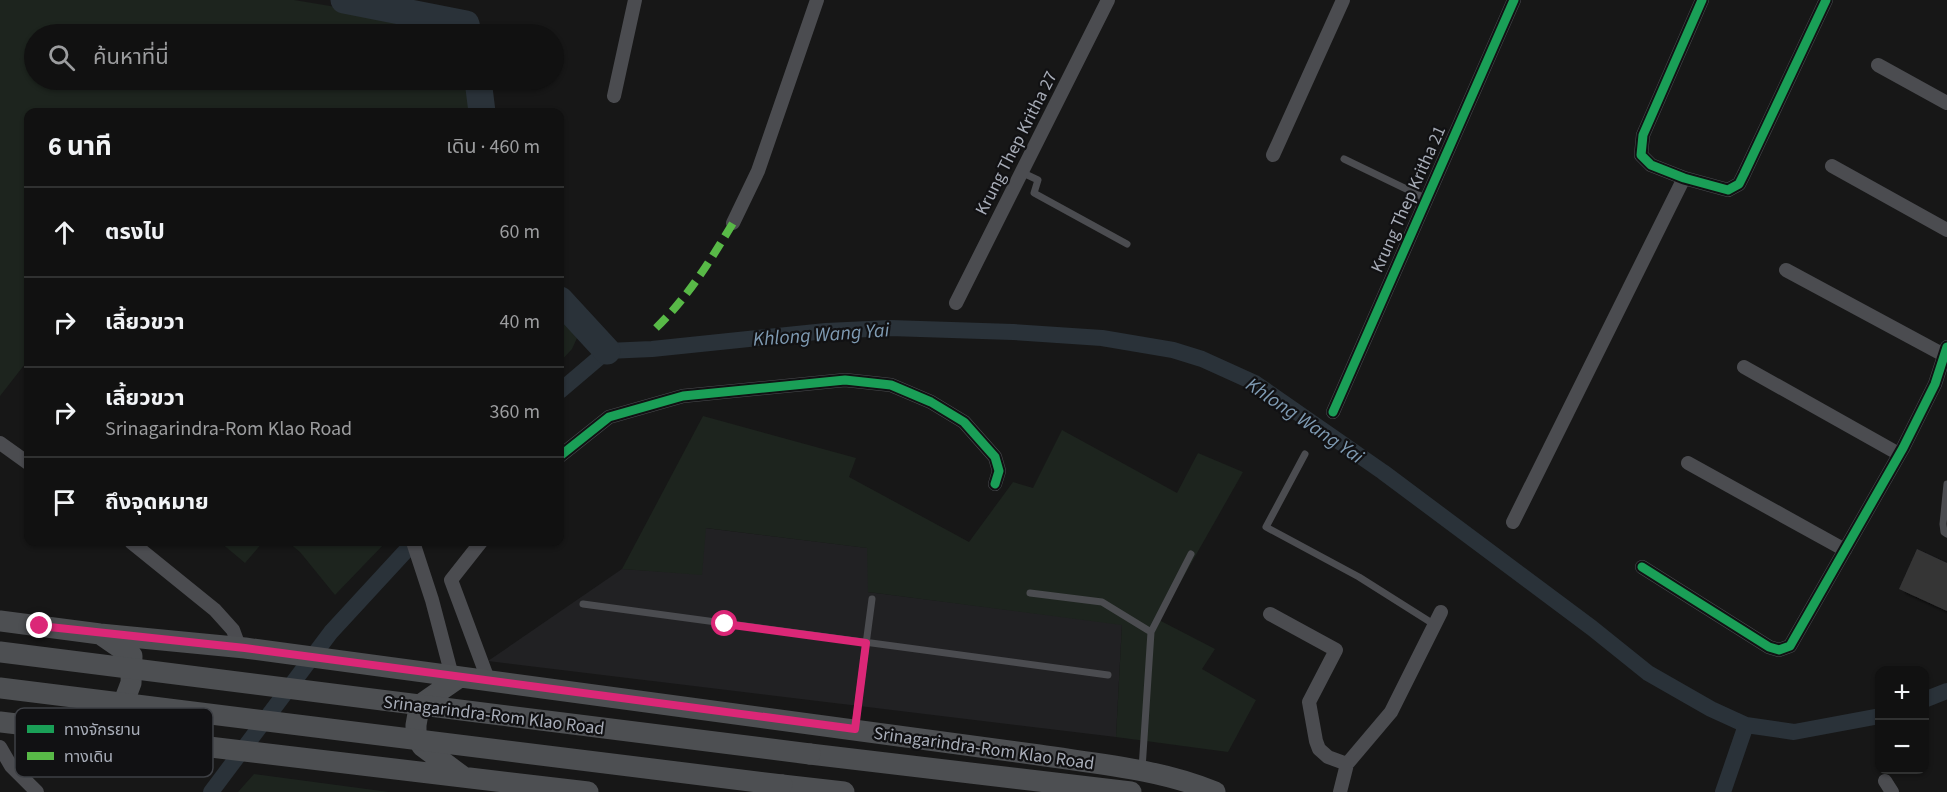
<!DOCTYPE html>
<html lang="th">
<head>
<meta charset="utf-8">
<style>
  :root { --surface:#111; --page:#1e1f1f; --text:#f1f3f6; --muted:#9c9d9f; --line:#303131 }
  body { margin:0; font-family:"Source Sans 3","Noto Sans Thai",sans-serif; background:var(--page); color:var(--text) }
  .controls { position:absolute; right:18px; bottom:18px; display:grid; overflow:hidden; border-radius:12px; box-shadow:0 2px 4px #0004 }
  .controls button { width:54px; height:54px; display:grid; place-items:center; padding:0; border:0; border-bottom:2px solid var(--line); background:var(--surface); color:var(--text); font:30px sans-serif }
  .stop { position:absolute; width:18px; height:18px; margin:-14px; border:4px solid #db2777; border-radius:50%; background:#fff }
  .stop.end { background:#db2777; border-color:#fff; box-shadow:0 2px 6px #0008 }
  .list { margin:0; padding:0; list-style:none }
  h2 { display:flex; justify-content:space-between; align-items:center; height:78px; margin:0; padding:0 24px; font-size:26px }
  h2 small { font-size:20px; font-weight:400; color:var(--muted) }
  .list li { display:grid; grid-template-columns:39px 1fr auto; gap:18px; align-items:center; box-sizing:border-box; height:90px; padding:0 24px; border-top:2px solid var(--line) }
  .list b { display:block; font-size:22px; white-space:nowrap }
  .list p { margin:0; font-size:20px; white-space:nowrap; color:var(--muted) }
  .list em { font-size:20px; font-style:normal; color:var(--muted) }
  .icon { flex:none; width:33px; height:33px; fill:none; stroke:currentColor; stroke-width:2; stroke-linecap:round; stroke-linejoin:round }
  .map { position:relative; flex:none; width:1947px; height:792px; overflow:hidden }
  .search { position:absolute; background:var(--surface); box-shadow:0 2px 4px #0004; left:24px; top:24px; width:540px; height:66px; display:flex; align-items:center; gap:15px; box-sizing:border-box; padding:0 21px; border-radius:33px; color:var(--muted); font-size:22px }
  .panel { position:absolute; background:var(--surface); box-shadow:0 2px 4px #0004; left:24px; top:108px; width:540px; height:438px; border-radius:12px }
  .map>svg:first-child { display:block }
  .built { fill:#212123 }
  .green { fill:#1d241e }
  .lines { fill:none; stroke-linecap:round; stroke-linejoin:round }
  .canal { stroke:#2a3239; stroke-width:16 }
  .river { stroke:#2a3239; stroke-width:27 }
  .building { fill:#353536; filter:url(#shadow) }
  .lane { stroke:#4b4c50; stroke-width:7 }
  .street { stroke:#4b4c50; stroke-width:14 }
  .primary { stroke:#4d4f52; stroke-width:21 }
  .primary-bridge { stroke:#4d4f52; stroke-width:21 }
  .quiet { stroke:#58b947; stroke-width:8; stroke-dasharray:15 8; stroke-linecap:butt }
  .cycleway-casing { stroke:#111113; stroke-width:13 }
  .cycleway { stroke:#1a9f57; stroke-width:9 }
  .route { stroke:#db2777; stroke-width:8 }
  .labels { text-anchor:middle; stroke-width:4.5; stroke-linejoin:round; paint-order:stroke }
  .street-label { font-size:18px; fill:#a8adb8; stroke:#111113 }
  .water-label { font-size:20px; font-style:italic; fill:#7f9bb3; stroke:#111113 }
  .key { fill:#111113; stroke:#3e4045; stroke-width:1.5 }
  .key-label { font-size:16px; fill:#a8adb8 }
</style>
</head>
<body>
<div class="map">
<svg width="1947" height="792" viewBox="0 0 1947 792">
  <defs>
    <filter id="shadow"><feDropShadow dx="6" dy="4" stdDeviation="1.5" flood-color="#0009"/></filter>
  </defs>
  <rect width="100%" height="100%" fill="#171717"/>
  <path class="built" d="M705,528L868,548V592L1122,624L1116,737L488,661L622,569L701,574Z"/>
  <path class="green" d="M0,0H294L450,26L462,34H34V80H467L471,112H28V366L25,364L0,396Z
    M560,316L577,338L572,349L560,362Z
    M703,416L856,458L849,477L969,542L1013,482L1033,488L1062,430L1177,493L1198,453L1243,472L1159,620L1215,649L1202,669L1256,700L1228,752L1116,737L1122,625L868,592L867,548L706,528L702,575L622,569Z
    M220,542H263L245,563Z
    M288,542H386L335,595L300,552Z
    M254,774L389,792H238Z"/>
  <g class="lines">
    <path class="canal" d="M560,391L607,351L652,349L826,331L890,328L1013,332L1102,338L1173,350L1202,359L1255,383L1383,472L1592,628L1648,673L1711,709L1746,725L1794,732L1880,716
      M1924,700L1947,691
      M211,792L331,632L414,542
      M1723,792L1746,725"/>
    <path class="river" d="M344,0L466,24L468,34
      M478,80L482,112
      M560,300L607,351"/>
  </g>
  <path class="building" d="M1917,549L1947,563V611L1899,589Z"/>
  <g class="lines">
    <path class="lane" d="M1344,159L1427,199
      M1021,172L1038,180L1034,193L1127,244
      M1305,454L1266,527L1359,577L1435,625
      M1947,484L1943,524L1944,532L1947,534
      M1030,593L1102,602L1151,632
      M583,604L1108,675
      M855,727L872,599
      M1142,769L1151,632L1191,554"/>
    <path class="street" d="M1702,0L1643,135L1641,155L1651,165L1684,178L1728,190L1739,184L1744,174L1826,0
      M1878,65L1947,103
      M614,96L635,0
      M1273,155L1343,0
      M1832,166L1947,230
      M733,223L758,171L817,0
      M1786,270L1944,355
      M956,303L1108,0
      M1744,367L1899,454
      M1333,412L1514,0
      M0,443L28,463
      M560,456L609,417L683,396L845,380L891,385L931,402L964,422L995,457L999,471L995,484
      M1688,463L1845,550
      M1513,522L1684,178
      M131,542L215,610L233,630L240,649
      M413,542L432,600L452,676
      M481,542L451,580L489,682
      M1642,567L1769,647L1779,650L1790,646L1903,448L1935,384L1947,347
      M1270,614L1336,650L1309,702L1316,741L1319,749L1328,757L1347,764
      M0,747L11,766L37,792
      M1885,781L1892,792
      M1340,792L1347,764L1391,712L1441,612"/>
    <path class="primary" d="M0,621L100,634L245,648L1039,755C1098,764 1160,769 1215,792
      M460,677L424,702L419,708L416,725V735L422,746L462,776
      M0,722L588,792
      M91,731L120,712L131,683L132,656L103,636
      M810,754L1131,792
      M782,785L844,792"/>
    <path class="primary-bridge" d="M0,652L810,754
      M0,688L782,785"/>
    <path class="quiet" d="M656,328C688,297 710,261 733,223"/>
    <g class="cycleway-casing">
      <path id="cycleway" d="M1702,0L1643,135L1641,155L1651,165L1684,178L1728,190L1739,184L1744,174L1826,0
        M1333,412L1514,0
        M560,456L609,417L683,396L845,380L891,385L931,402L964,422L995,457L999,471L995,484
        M1642,567L1769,647L1779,650L1790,646L1903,448L1935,384L1947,347"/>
    </g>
    <use href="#cycleway" class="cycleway"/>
  </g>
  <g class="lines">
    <path class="route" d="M40,626L245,648L855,729L866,643L725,624"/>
  </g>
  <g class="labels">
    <g class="street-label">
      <text transform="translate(1016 143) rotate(-63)" y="6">Krung Thep Kritha 27</text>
      <text transform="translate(1408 199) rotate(-66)" y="6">Krung Thep Kritha 21</text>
      <text transform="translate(494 715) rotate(7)" y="6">Srinagarindra-Rom Klao Road</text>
      <text transform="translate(984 748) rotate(8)" y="6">Srinagarindra-Rom Klao Road</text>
    </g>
    <g class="water-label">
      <text transform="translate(821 334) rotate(-4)" y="7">Khlong Wang Yai</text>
      <text transform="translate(1305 420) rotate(34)" y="7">Khlong Wang Yai</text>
    </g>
  </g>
  <rect x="15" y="708" width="198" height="69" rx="9" class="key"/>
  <rect x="27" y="725" width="27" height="8" fill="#1a9f57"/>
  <rect x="27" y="752" width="27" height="8" fill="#58b947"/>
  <g class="key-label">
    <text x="64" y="735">ทางจักรยาน</text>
    <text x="64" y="762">ทางเดิน</text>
  </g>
</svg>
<div class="controls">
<button>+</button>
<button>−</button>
</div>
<div class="stop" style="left:725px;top:624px"></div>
<div class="stop end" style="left:40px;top:626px"></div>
<div class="search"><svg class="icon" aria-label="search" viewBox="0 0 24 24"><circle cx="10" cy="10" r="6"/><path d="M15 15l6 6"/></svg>ค้นหาที่นี่</div>
<section class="panel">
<h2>6 นาที<small>เดิน · 460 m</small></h2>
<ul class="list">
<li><svg class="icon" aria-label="ahead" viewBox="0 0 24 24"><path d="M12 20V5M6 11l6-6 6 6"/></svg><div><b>ตรงไป</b></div><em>60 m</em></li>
<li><svg class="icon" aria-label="right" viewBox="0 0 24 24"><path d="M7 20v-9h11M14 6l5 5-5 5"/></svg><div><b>เลี้ยวขวา</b></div><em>40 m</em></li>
<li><svg class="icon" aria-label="right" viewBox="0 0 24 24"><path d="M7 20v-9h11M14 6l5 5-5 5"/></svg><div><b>เลี้ยวขวา</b><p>Srinagarindra-Rom Klao Road</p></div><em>360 m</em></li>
<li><svg class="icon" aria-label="arrive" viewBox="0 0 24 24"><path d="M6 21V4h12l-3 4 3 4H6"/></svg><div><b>ถึงจุดหมาย</b></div></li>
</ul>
</section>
</div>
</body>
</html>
